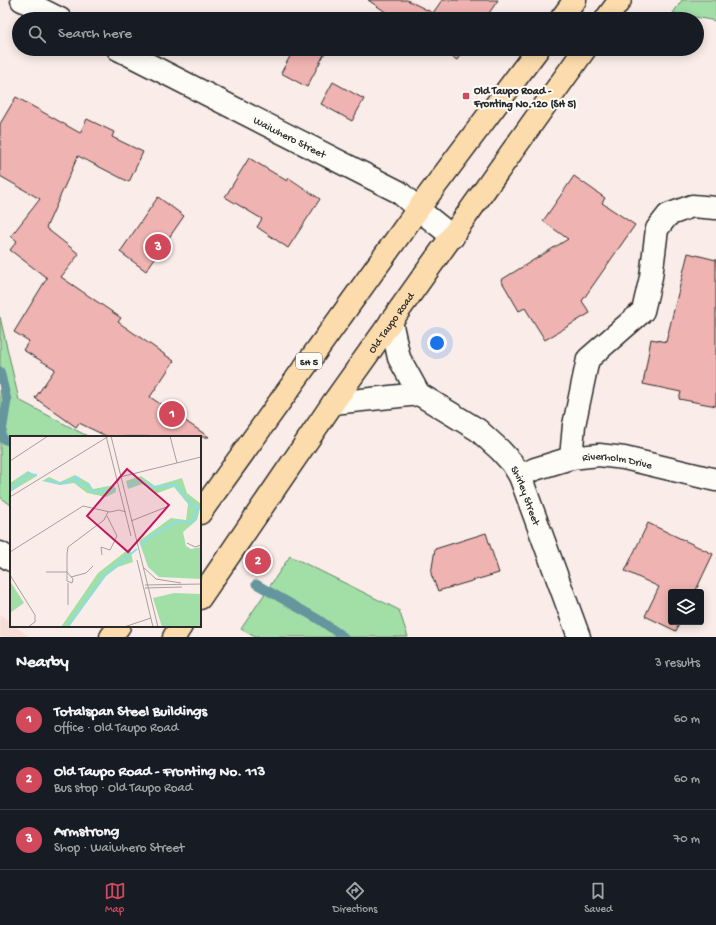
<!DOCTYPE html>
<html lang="en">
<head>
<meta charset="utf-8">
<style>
  :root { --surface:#171b24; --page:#242831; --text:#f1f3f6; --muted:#9ea1a6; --line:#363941; --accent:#d1495b }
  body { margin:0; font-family:"Gochi Hand",sans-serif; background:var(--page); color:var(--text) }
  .controls { position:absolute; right:12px; bottom:12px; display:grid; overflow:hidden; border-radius:4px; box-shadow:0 2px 10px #0003 }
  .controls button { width:36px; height:36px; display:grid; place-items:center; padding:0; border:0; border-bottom:1px solid var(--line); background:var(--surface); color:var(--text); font:20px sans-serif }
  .you { position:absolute; left:437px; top:343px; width:14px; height:14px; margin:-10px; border:3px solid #fff; border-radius:50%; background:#1a73e8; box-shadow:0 0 0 6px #1a73e833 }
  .badge { display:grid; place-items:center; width:26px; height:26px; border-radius:50%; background:var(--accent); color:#fff; font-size:13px; font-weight:700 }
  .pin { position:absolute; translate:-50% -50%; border:2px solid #fff; box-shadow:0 1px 4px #0006 }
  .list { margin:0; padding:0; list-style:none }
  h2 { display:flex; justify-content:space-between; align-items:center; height:52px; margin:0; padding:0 16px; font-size:17px }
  h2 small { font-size:13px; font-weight:400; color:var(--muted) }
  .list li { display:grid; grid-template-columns:26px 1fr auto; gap:12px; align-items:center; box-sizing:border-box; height:60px; padding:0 16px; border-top:1px solid var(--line) }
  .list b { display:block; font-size:15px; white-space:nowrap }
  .list p { margin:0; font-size:13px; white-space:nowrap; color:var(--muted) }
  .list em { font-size:13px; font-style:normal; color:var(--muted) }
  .icon { flex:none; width:22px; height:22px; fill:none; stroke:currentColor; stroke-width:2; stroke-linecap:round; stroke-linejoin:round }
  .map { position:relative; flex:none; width:716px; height:637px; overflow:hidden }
  .search { position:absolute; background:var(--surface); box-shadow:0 2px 10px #0003; left:12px; right:12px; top:12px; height:44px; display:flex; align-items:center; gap:10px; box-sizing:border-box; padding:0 14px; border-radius:22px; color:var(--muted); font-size:15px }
  .sheet { height:232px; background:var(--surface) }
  nav { display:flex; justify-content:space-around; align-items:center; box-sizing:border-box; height:56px; border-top:1px solid var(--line); background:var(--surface); font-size:11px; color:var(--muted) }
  nav a { display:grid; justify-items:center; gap:2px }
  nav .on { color:var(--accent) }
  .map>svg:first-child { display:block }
  .built { fill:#f7dcd8 }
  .green { fill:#a1dfa7; stroke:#668569 }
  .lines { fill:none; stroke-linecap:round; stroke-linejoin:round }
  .stream { stroke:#65959d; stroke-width:9 }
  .building { fill:#efb3b1; stroke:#2b2b2b }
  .minor-casing { stroke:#2b2b2b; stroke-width:25 }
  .trunk-casing { stroke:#2b2b2b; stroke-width:25 }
  .minor { stroke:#fdfcf7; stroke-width:22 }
  .trunk { stroke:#fcdcac; stroke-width:22 }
  .poi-dot { fill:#d1495b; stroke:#fdfcf7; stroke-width:1.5 }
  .labels { text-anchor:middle; stroke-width:4; stroke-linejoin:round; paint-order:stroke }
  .shield { fill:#fdfcf7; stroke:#6a6a68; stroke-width:1 }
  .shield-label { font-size:10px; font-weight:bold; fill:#2b2b2b }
  .poi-label { font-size:11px; font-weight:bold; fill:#2b2b2b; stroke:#fdfcf7; text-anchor:start }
  .street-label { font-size:11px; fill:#2b2b2b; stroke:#fdfcf7 }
  .inset-river { fill:none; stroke:#8cdce9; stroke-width:2 }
  .inset-road { fill:none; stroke:#a79f9d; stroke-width:1 }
  .view { fill:#c2185b; fill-opacity:0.15; stroke:#c2185b; stroke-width:2 }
  .inset-edge { fill:none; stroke:#2b2b2b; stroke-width:2 }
</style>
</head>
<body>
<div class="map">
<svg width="716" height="637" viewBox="0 0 716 637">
  <rect width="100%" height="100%" fill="#faede9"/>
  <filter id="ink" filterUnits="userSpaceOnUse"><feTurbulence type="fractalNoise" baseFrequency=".025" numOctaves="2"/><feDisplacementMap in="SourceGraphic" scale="8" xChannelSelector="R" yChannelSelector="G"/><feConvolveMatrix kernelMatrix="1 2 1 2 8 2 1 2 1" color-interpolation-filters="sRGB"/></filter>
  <g filter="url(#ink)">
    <path class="built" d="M0,614L11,623V626H15L30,637H0Z"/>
    <path class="green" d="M682,0H716V21L673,13Z
      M0,317L19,400L89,437H11V505L0,497Z
      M290,556L399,610L408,637H255L241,629Z"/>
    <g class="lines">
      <path class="stream" d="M0,371L7,400L1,438L11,442
        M256,584L318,619L344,637"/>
    </g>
    <path class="building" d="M368,0H407L433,13L442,0H498L485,19H396Z
      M294,49H327L307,87L281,73Z
      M440,49H464L457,60Z
      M333,82L364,99L352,121L321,104Z
      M16,97L80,133L87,119L114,132L112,137L143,152L129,182L78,156L46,228L79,254L61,277L121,318L118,322L174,361L150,397L209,437H108L79,423L76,427L35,398L55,369L23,350L29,341L14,332L47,278L10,250L17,241L11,236L40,199L0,176V124Z
      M249,158L287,181L289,178L320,199L288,248L257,227L262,219L225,197Z
      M574,176L605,198L602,203L635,225L582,301L590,313L545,340L525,308L519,311L501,280L568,239L543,221Z
      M158,197L184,216L146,271L120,252Z
      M688,253L716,260V406L679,399L681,392L643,384L651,339L666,342Z
      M648,523L713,554L695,592H671V622H680L676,631L645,616L659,587L625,571Z
      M486,533L499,573L438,591L431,574L435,549Z"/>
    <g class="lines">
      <g class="minor-casing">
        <g id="minor">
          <path d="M22,0L60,19"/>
          <path id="s1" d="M118,49L399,192L418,209L453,237"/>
          <path id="s2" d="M391,321L399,358L419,394L478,430L500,450L512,463L520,476L579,637"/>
          <path d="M333,403L419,394"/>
          <path d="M571,458L574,425L588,359L643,311L651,277L657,229L668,215L692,206L716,208"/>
          <path id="s3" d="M520,476L535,469L571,458L599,455L624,458L716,480"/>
          <path d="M0,553L11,560"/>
        </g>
      </g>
      <g class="trunk-casing">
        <g id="trunk">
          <path d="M561,19L575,0"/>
          <path d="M606,19L620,0"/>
          <path d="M200,513L418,209L538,49"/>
          <path id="s4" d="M200,598L333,403L585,49"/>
          <path d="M111,637L119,626"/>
          <path d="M174,637L181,626"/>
        </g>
      </g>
      <use href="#minor" class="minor"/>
      <use href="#trunk" class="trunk"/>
    </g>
  </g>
  <rect class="poi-dot" x="462" y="92" width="8" height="8" rx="2"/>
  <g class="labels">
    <rect class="shield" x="296" y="353" width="26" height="16" rx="3"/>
    <g class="shield-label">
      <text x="309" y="365">SH 5</text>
    </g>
    <g class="poi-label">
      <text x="474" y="94">Old Taupo Road -<tspan x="474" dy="13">Fronting No.120 (SH 5)</tspan></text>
    </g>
    <g class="street-label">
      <text dy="4" stroke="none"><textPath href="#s1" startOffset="193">Waiwhero Street</textPath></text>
      <text dy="4" stroke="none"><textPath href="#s4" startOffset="335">Old Taupo Road</textPath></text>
      <text dy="4" stroke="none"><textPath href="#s3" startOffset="101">Riverholm Drive</textPath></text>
      <text dy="4" stroke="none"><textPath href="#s2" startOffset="231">Shirley Street</textPath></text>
    </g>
  </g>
  <g transform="translate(10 436)">
    <rect width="191" height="191" fill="#faede9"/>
    <path d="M18,35L27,40L0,56V47ZM65,39L79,47L83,53L104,49L106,56L96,61L77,57L64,47L50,49L32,45L39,41L50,46ZM131,40L145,50L172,42L177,57L191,68L187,84L173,96L176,110L181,113L191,111V143L149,141L138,131L129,105L161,82L176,84L178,68L164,51L145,58L143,54L132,48L118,53L116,45ZM120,112L123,126L108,131L96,140L59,191H51L88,137ZM0,145L14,167L0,177ZM164,157L191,158V191H152L143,162Z" fill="#a1dfa7"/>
    <path class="inset-river" d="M36,44L50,48L68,42V48H77L83,56L106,53M118,50L130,44L141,51L166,49L181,69L188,72M0,55L18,38L27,39M131,110L137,103L166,86H183L186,75L191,71M57,191L95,139L127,113"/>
    <path class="inset-road" d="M96,0L121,100M101,0L148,191M160,0L167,27M0,25L38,0M110,41L191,21M0,61L99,0M121,85L159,70M177,107L185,111L191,109M0,116L73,70L100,76L109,74L116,76M92,119L91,111L100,114L107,100L97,80M127,124L143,191M133,131L146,143L171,147M36,136H57L63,143L62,147L57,145V118L58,111L94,84L98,76M0,139L25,179V186L18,191M61,141L76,137L83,130M135,149L191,148M135,152L172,151M58,169V147M114,191L141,182"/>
    <path class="view" d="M117,33L159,69L118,116L77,80Z"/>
    <rect width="191" height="191" class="inset-edge"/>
  </g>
</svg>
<div class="controls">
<button><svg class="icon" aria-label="layers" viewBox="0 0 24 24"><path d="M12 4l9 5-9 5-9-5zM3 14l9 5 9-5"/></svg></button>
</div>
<div class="you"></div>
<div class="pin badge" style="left:172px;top:414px">1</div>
<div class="pin badge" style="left:258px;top:561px">2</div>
<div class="pin badge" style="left:158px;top:247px">3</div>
<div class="search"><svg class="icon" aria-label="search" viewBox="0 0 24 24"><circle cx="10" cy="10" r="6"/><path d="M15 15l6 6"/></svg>Search here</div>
</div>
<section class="sheet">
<h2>Nearby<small>3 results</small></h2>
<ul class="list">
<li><span class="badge">1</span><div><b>Totalspan Steel Buildings</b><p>Office · Old Taupo Road</p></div><em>60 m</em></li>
<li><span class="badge">2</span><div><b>Old Taupo Road - Fronting No. 113</b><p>Bus stop · Old Taupo Road</p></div><em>60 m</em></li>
<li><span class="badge">3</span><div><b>Armstrong</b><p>Shop · Waiwhero Street</p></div><em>70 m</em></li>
</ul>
</section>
<nav>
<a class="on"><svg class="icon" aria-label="map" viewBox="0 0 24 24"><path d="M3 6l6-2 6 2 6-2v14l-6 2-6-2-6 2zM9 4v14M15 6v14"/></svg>Map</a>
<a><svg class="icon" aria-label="directions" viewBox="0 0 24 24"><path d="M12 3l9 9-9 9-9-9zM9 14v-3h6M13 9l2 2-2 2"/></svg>Directions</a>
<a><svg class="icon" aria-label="saved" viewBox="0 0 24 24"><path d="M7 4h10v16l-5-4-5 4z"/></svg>Saved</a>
</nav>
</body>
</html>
